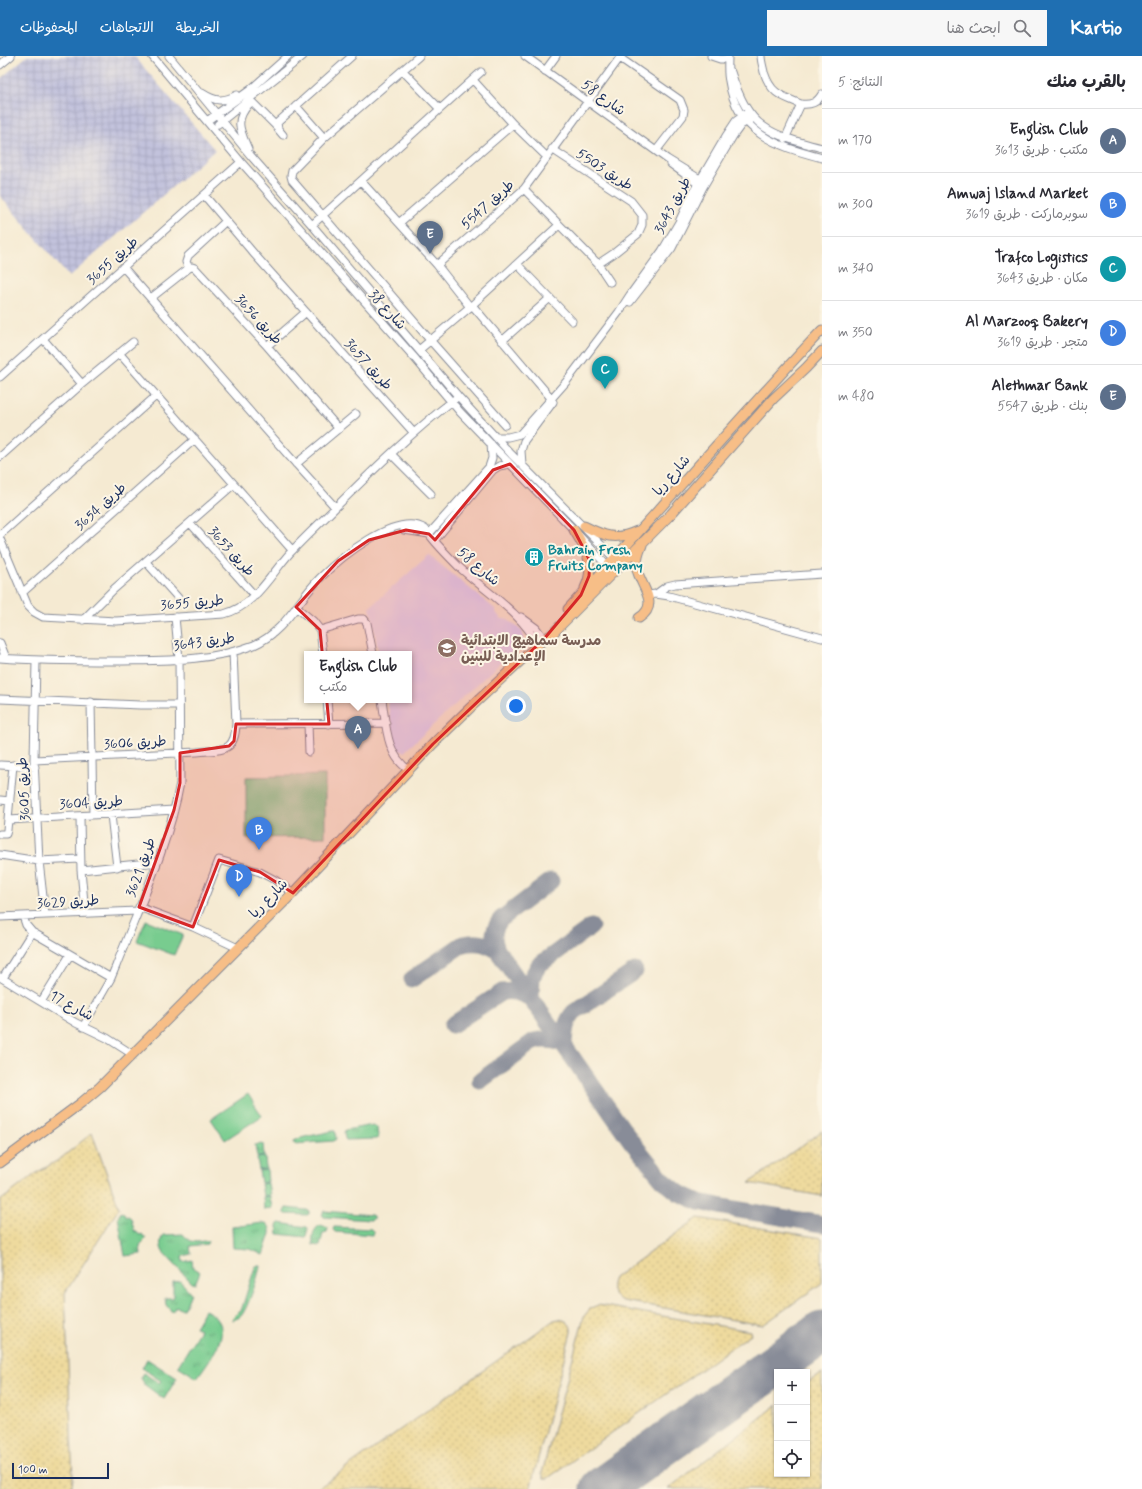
<!DOCTYPE html>
<html lang="ar">
<head>
<meta charset="utf-8">
<style>
  :root { --surface:#fff; --page:#f7f7f7; --text:#2b2b33; --muted:#7c7c81; --line:#e1e1e2; --accent:#1f6fb2 }
  body { margin:0; font-family:Mynerve,"Playpen Sans Arabic",sans-serif; background:var(--page); color:var(--text); direction:rtl }
  .controls { position:absolute; right:12px; bottom:12px; display:grid; overflow:hidden; border-radius:0px; box-shadow:0 1px 3px #0004 }
  .controls button { width:36px; height:36px; display:grid; place-items:center; padding:0; border:0; border-bottom:1px solid var(--line); background:var(--surface); color:var(--text); font:20px sans-serif }
  .scale { position:absolute; left:12px; bottom:10px; width:97px; box-sizing:border-box; padding-left:4px; border:2px solid #1b2f5e; border-top:0; font-size:11px; line-height:14px; white-space:nowrap; color:#1b2f5e; -webkit-text-stroke:3px #fcf5e5; paint-order:stroke }
  .you { position:absolute; left:516px; top:650px; width:14px; height:14px; margin:-10px; border:3px solid #fff; border-radius:50%; background:#1a73e8; box-shadow:0 0 0 6px #1a73e833 }
  .badge { display:grid; place-items:center; width:26px; height:26px; border-radius:50%; background:var(--accent); color:#fff; font-size:13px; font-weight:700 }
  .pin { position:absolute; translate:-50% -33px; filter:drop-shadow(0 1px 2px #0008) }
  .pin::after { content:''; position:absolute; top:21px; width:14px; height:12px; background:inherit; clip-path:polygon(0 0,100% 0,50% 100%) }
  .popup { position:absolute; left:304px; top:595px; width:108px; height:52px; box-sizing:border-box; display:grid; place-content:center; border-radius:0px; background:var(--surface); filter:drop-shadow(0 1px 3px #0005); font-size:13px; white-space:nowrap; color:var(--muted) }
  .popup b { font-size:15px; color:var(--text) }
  .popup::after { content:''; position:absolute; left:50%; top:100%; margin-left:-8px; border:8px solid transparent; border-top-color:var(--surface) }
  .list { margin:0; padding:0; list-style:none }
  h2 { display:flex; justify-content:space-between; align-items:center; height:52px; margin:0; padding:0 16px; font-size:17px }
  h2 small { font-size:13px; font-weight:400; color:var(--muted) }
  .list li { display:grid; grid-template-columns:26px 1fr auto; gap:12px; align-items:center; box-sizing:border-box; height:64px; padding:0 16px; border-top:1px solid var(--line) }
  .list b { display:block; font-size:15px; white-space:nowrap }
  .list p { margin:0; font-size:13px; white-space:nowrap; color:var(--muted) }
  .list em { font-size:13px; font-style:normal; color:var(--muted) }
  .icon { flex:none; width:22px; height:22px; fill:none; stroke:currentColor; stroke-width:2; stroke-linecap:round; stroke-linejoin:round }
  .map { position:relative; flex:none; width:822px; height:1433px; overflow:hidden; direction:ltr }
  header { display:flex; align-items:center; gap:24px; box-sizing:border-box; height:56px; padding:0 20px; background:var(--accent); color:#fff }
  header strong { font-size:19px }
  nav { display:flex; gap:22px; margin-inline-start:auto; font-size:14px }
  .search { width:280px; height:36px; background:var(--page); display:flex; align-items:center; gap:10px; box-sizing:border-box; padding:0 14px; border-radius:0px; color:var(--muted); font-size:15px }
  main { display:flex }
  aside { flex:1; background:var(--surface) }
  .map>svg:first-child { display:block }
  .built { fill:#dcd6f6 }
  .industrial { fill:url(#industrial-grid) }
  .grass { fill:url(#grass-tufts); stroke:#4a7e76 }
  .sand { fill:url(#sand-dots); stroke:#84847e }
  .park { fill:#78cc8f; stroke:#4a7e76 }
  .lines { fill:none; stroke-linecap:round; stroke-linejoin:round }
  .taxiway { stroke:#888c98; stroke-width:17 }
  .runway { stroke:#888c98; stroke-width:43 }
  .minor-casing { stroke:#888c98; stroke-width:9 }
  .major-casing { stroke:#888c98; stroke-width:11 }
  .minor { stroke:#fff; stroke-width:7 }
  .major { stroke:#f7be87; stroke-width:9 }
  .marked { fill:#d62828; fill-opacity:0.2; stroke:#d62828; stroke-width:3; stroke-linejoin:round }
  .labels { text-anchor:middle; stroke-width:4; stroke-linejoin:round; paint-order:stroke }
  .street-label { font-size:14px; fill:#1b2f5e; stroke:#fcf5e5 }
  .culture-label { font-size:14px; font-weight:bold; fill:#0d838f; stroke:#fcf5e5; text-anchor:start }
  .education-label { font-size:14px; font-weight:bold; fill:#785e54; stroke:#fcf5e5; text-anchor:start }
</style>
</head>
<body>
<header>
<strong>Kartio</strong>
<div class="search"><svg class="icon" aria-label="search" viewBox="0 0 24 24"><circle cx="10" cy="10" r="6"/><path d="M15 15l6 6"/></svg>ابحث هنا</div>
<nav><a>الخريطة</a><a>الاتجاهات</a><a>المحفوظات</a></nav>
</header>
<main>
<aside>
<h2>بالقرب منك<small>النتائج: 5</small></h2>
<ul class="list">
<li><span class="badge" style="background:#5c6f8a">A</span><div><b>English Club</b><p>مكتب · طريق 3613</p></div><em>170 m</em></li>
<li><span class="badge" style="background:#3f7fe0">B</span><div><b>Amwaj Island Market</b><p>سوبرماركت · طريق 3619</p></div><em>300 m</em></li>
<li><span class="badge" style="background:#0f9aa8">C</span><div><b>Trafco Logistics</b><p>مكان · طريق 3643</p></div><em>340 m</em></li>
<li><span class="badge" style="background:#3f7fe0">D</span><div><b>Al Marzooq Bakery</b><p>متجر · طريق 3619</p></div><em>350 m</em></li>
<li><span class="badge" style="background:#5c6f8a">E</span><div><b>Alethmar Bank</b><p>بنك · طريق 5547</p></div><em>480 m</em></li>
</ul>
</aside>
<div class="map">
<svg width="822" height="1433" viewBox="0 0 822 1433">
  <defs>
    <pattern id="industrial-grid" width="8" height="8" patternUnits="userSpaceOnUse"><rect width="8" height="8" fill="#c2c2dc"/><path d="M0 4h8M4 0v8" fill="none" stroke="#a6a7bf"/></pattern>
    <pattern id="grass-tufts" width="24" height="20" patternUnits="userSpaceOnUse"><rect width="24" height="20" fill="#78cc8f"/><path d="M3 7l-1-3M5 7V3M7 7l1-3M15 17l-1-3M17 17v-4M19 17l1-3" fill="none" stroke="#62a678"/></pattern>
    <pattern id="sand-dots" width="8" height="8" patternUnits="userSpaceOnUse"><rect width="8" height="8" fill="#eeda9e"/><path d="M2 2h.1M6 6h.1" fill="none" stroke="#ccbb8a" stroke-width="1.8" stroke-linecap="round"/></pattern>
  </defs>
  <rect width="100%" height="100%" fill="#fcf5e5"/>
  <filter id="ink" filterUnits="userSpaceOnUse"><feTurbulence type="fractalNoise" baseFrequency=".025" numOctaves="2"/><feDisplacementMap in="SourceGraphic" scale="8" xChannelSelector="R" yChannelSelector="G"/><feConvolveMatrix kernelMatrix="1 2 1 2 8 2 1 2 1" color-interpolation-filters="sRGB"/></filter>
  <filter id="wash" filterUnits="userSpaceOnUse"><feTurbulence type="fractalNoise" baseFrequency=".012" numOctaves="4" result="noise"/><feDisplacementMap in="SourceGraphic" scale="16" xChannelSelector="R" yChannelSelector="G"/><feGaussianBlur stdDeviation="0.9" result="paint"/><feColorMatrix in="noise" values="0 0 0 0 0 0 0 0 0 0 0 0 0 0 0 0 0 1.4 0 .05"/><feComposite in="paint" operator="in"/></filter>
  <g filter="url(#wash)">
    <rect width="100%" height="100%" fill="#f5ead2"/>
    <path class="built" d="M429,499L495,553L497,558L502,563H507L523,576V586L404,696L396,693L387,644H409V598H379L370,551Z"/>
    <path class="industrial" d="M27,0H134L215,94L69,221L0,140V23Z"/>
    <path class="grass" d="M373,1069L377,1071L378,1081L377,1083L346,1084L345,1082L344,1077L345,1074Z
      M333,1075H335L336,1083L334,1085L294,1088V1085L300,1082Z
      M263,1088L264,1100L257,1101L255,1089Z
      M265,1101L266,1113L259,1114L257,1102Z
      M267,1114L268,1126L261,1127L259,1115Z
      M268,1127L270,1139L263,1140L261,1128Z
      M270,1140L272,1152L264,1153L263,1141Z
      M286,1152L307,1154L309,1155V1158L307,1159L286,1158L284,1156Z
      M324,1155L371,1159L373,1160V1163L371,1164L324,1161L322,1159Z
      M121,1156L124,1157L126,1161L128,1160L131,1162L134,1174L140,1179L142,1178L146,1183L140,1189L141,1198L125,1200L118,1161Z
      M262,1167H266L270,1172V1178L263,1199L250,1193L233,1192L232,1171Z
      M279,1167L307,1171L308,1172L306,1181L278,1178L277,1169Z
      M321,1169L328,1172L327,1176L323,1177L320,1190L313,1189C312,1181 313,1172 321,1169Z
      M334,1171L371,1173L374,1176L372,1179L335,1176L333,1174Z
      M183,1178C192,1189 196,1185 208,1185L207,1188L190,1190L191,1198L182,1200L183,1206L192,1204L193,1212L200,1216L195,1228L192,1227L163,1196C160,1190 159,1184 164,1179Z
      M258,1209H260C259,1219 248,1252 241,1260C239,1262 235,1263 233,1264V1261L237,1258L239,1255H241L255,1211Z
      M180,1225L191,1237L186,1249L182,1254L176,1250L172,1256L166,1249L165,1242H173V1226Z
      M205,1254C240,1270 210,1302 197,1322L178,1310L200,1274L195,1271Z
      M147,1303L177,1322L164,1343L145,1329L141,1322L143,1317L159,1327L161,1325L142,1312Z"/>
    <path class="sand" d="M822,1075V1140L749,1127Z
      M92,1077L119,1152L65,1237L73,1423L71,1433H0V1145L38,1116L60,1103Z
      M698,1162L822,1182V1227L763,1269L623,1245C612,1241 609,1233 614,1222Z
      M598,1249L750,1275L751,1278L548,1422H544L542,1417L584,1260L591,1252Z
      M559,1263C566,1264 572,1268 571,1276L530,1433H317L554,1264Z
      M822,1317V1433H668L777,1349V1418H807V1327Z"/>
    <path class="park" d="M325,719V781L246,782V721Z
      M146,864L183,879L174,899L137,885Z
      M248,1038L262,1060L225,1084L211,1063Z"/>
    <g class="lines">
      <path class="taxiway" d="M497,894C492,881 493,873 501,863L551,825
        M412,923L463,888C476,885 485,887 497,894L631,1085L664,1125L679,1137L699,1146L734,1153L822,1168
        M452,969L502,936C514,934 521,938 531,942L532,921L539,909L591,871
        M564,988C565,975 565,966 574,956L635,915
        M480,1025L534,985C545,983 554,984 564,988
        M608,1433L632,1410"/>
      <path class="runway" d="M601,1433L822,1276"/>
    </g>
  </g>
  <g filter="url(#ink)">
    <g class="lines">
      <g class="minor-casing">
        <path id="minor" d="M152,0L241,106L413,300L460,356L574,474L610,513
          M169,0L251,100L312,169L458,340L511,398L617,505
          M419,0L324,82L292,115L291,120L292,124L430,284L505,369
          M525,0L667,103L703,125
          M711,0L720,3H728
          M728,0C728,8 727,17 729,25C737,78 777,90 822,102
          M761,0C761,5 763,11 764,16C771,38 781,40 801,48L785,83
          M620,2L680,44L684,54L683,60L656,95
          M0,9L11,0
          M403,15L440,53
          M545,15L556,0
          M731,16C749,73 768,78 822,92
          M473,24L513,68L547,101
          M202,37C216,46 223,46 237,39
          M251,45L276,70
          M801,48C811,49 817,47 822,38
          M296,50L324,82
          M207,65L250,34L288,0
          M218,68L303,0
          M283,79L278,73L277,67L352,0
          M248,93C240,74 234,65 249,48
          M552,93L631,145L642,159V169L638,178L613,198L598,208
          M671,108L701,130
          M361,125L437,209L470,251
          M524,133L598,208L610,226
          M204,139L255,199L414,377
          M399,167L513,68
          M312,169L481,16
          M517,208L572,265
          M437,209L524,133L621,0
          M123,211L289,400L335,451
          M189,212L186,206L188,200L226,165
          M151,242L189,212L192,211L195,212L267,290L339,373
          M630,246L672,192L703,131L733,80L741,69L753,62
          M472,249L551,342
          M43,283L82,328
          M502,285L550,242
          M267,290L306,256
          M419,294L470,251L559,169
          M119,297L292,494
          M0,321L241,106
          M496,381H508L520,378L566,326L619,256L630,239L662,195L679,166L692,138L726,80L736,65L749,56
          M391,398L431,438
          M0,401L82,328L133,286
          M296,408L356,358
          M522,408L521,395L524,385L553,346
          M190,467L255,540
          M404,474L429,478
          M429,478L489,411L492,402L491,388
          M0,479L157,339
          M0,483L28,550L34,556L43,561L116,565L224,558C255,550 270,519 290,497C304,482 320,467 335,452C373,414 412,376 455,343
          M435,484L493,414L499,410L510,408
          M146,506L179,543
          M22,537L195,383
          M656,538L667,530L675,528L822,518
          M648,539L656,538L669,540L822,582
          M296,551L313,565L320,574L323,598
          M521,561L536,572L544,583
          M83,564L114,533L234,428
          M320,574L358,563H364L367,567L373,598
          M0,587L6,602
          M0,602C38,605 76,605 115,605C161,604 210,606 254,589C285,576 298,544 320,522C339,503 397,454 425,473C428,476 426,475 429,478C437,489 449,501 459,511C486,536 521,556 538,589
          M36,605L34,704L39,805L45,859
          M0,643L140,649H179
          M327,644L329,668
          M382,644C386,668 386,699 409,714
          M91,646L93,759
          M236,668L386,667
          M308,668L309,696
          M34,704L197,696C221,693 235,698 236,668L233,596
          M0,709L35,711
          M0,744L10,745
          M111,759L117,811
          M80,761L81,814L85,857
          M9,764L174,754
          M0,778H6L7,774L13,709
          M0,799L39,805L80,803
          M81,814L157,806
          M139,851L193,871L238,892
          M23,860L26,869L32,876L111,922
          M0,861L137,855
          M193,871L219,804L260,816L275,824L293,837
          M0,921L76,967L107,982L132,998
          M3,922L32,876
          M41,946L70,899
          M83,971L111,922L116,910C139,851 169,789 180,727L179,603L175,561"/>
      </g>
      <g class="major-casing">
        <path id="major" d="M584,470C604,480 616,485 637,475
          M574,474C586,493 596,510 585,532
          M568,553C654,461 736,365 822,274
          M639,562C661,548 640,530 637,513C636,505 639,496 642,489
          M0,1107L81,1047L100,1031L293,837L433,688L471,651L544,583L551,579L671,458L773,343L806,312L822,295"/>
      </g>
      <use href="#minor" class="minor"/>
      <use href="#major" class="major"/>
    </g>
  </g>
  <path class="marked" d="M510,408L574,474L590,505L589,520L581,539L544,583L433,688L293,837L260,816L219,804L193,871L139,851L174,754L180,727V697L229,690L234,685L236,668H329L320,574L296,551L338,505L369,484L406,474L429,478L435,484L493,414Z"/>
  <defs>
    <g id="building-disc" transform="scale(1)"><circle r="9.5" fill="#0f9aa8" stroke="#fcf5e5"/><path d="M-4-6H4V6H1V3H-1V6H-4ZM-2.5-4.3h1.7v1.8h-1.7ZM.8-4.3h1.7v1.8H.8ZM-2.5-1h1.7V.8h-1.7ZM.8-1h1.7V.8H.8Z" fill="#fff"/></g>
    <g id="school-disc" transform="scale(1)"><circle r="9.5" fill="#8d6e63" stroke="#fcf5e5"/><path d="M0-5L7-2L0 1L-7-2ZM-4 1L0 2.5L4 1V4Q0 6-4 4Z" fill="#fff"/></g>
  </defs>
  <g fill-rule="evenodd">
    <use href="#building-disc" x="534" y="501"/>
    <use href="#school-disc" x="447" y="592"/>
  </g>
  <g class="labels">
    <g class="street-label">
      <text transform="translate(604 41) rotate(36)" y="5">شارع 58</text>
      <text transform="translate(605 113) rotate(33)" y="5">طريق 5503</text>
      <text transform="translate(487 148) rotate(-42)" y="5">طريق 5547</text>
      <text transform="translate(672 149) rotate(-62)" y="5">طريق 3643</text>
      <text transform="translate(112 204) rotate(-42)" y="5">طريق 3655</text>
      <text transform="translate(388 253) rotate(48)" y="5">شارع 38</text>
      <text transform="translate(259 263) rotate(48)" y="5">طريق 3656</text>
      <text transform="translate(369 308) rotate(48)" y="5">طريق 3657</text>
      <text transform="translate(671 419) rotate(-49)" y="5">شارع ريا</text>
      <text transform="translate(100 450) rotate(-42)" y="5">طريق 3654</text>
      <text transform="translate(232 495) rotate(48)" y="5">طريق 3653</text>
      <text transform="translate(479 510) rotate(41)" y="5">شارع 58</text>
      <text transform="translate(192 546) rotate(-5)" y="5">طريق 3655</text>
      <text transform="translate(204 585) rotate(-8)" y="5">طريق 3643</text>
      <text transform="translate(135 686) rotate(-3)" y="5">طريق 3606</text>
      <text transform="translate(23 733) rotate(-93)" y="5">طريق 3605</text>
      <text transform="translate(91 746) rotate(-3)" y="5">طريق 3604</text>
      <text transform="translate(140 811) rotate(-70)" y="5">طريق 3621</text>
      <text transform="translate(268 842) rotate(-46)" y="5">شارع ريا</text>
      <text transform="translate(68 845) rotate(-3)" y="5">طريق 3629</text>
      <text transform="translate(72 949) rotate(29)" y="5">شارع 17</text>
    </g>
    <g class="culture-label">
      <text x="548" y="498">Bahrain Fresh<tspan x="548" dy="16">Fruits Company</tspan></text>
    </g>
    <g class="education-label">
      <text x="461" y="589">مدرسة سماهيج الابتدائية<tspan x="461" dy="16">الإعدادية للبنين</tspan></text>
    </g>
  </g>
</svg>
<div class="controls">
<button>+</button>
<button>−</button>
<button><svg class="icon" aria-label="locate" viewBox="0 0 24 24"><circle cx="12" cy="12" r="6"/><path d="M12 2v4M12 18v4M2 12h4M18 12h4"/></svg></button>
</div>
<div class="scale">100 m</div>
<div class="you"></div>
<div class="pin badge" style="left:358px;top:693px;background:#5c6f8a">A</div>
<div class="popup"><b>English Club</b>مكتب</div>
<div class="pin badge" style="left:259px;top:794px;background:#3f7fe0">B</div>
<div class="pin badge" style="left:605px;top:333px;background:#0f9aa8">C</div>
<div class="pin badge" style="left:239px;top:841px;background:#3f7fe0">D</div>
<div class="pin badge" style="left:430px;top:198px;background:#5c6f8a">E</div>
</div>
</main>
</body>
</html>
